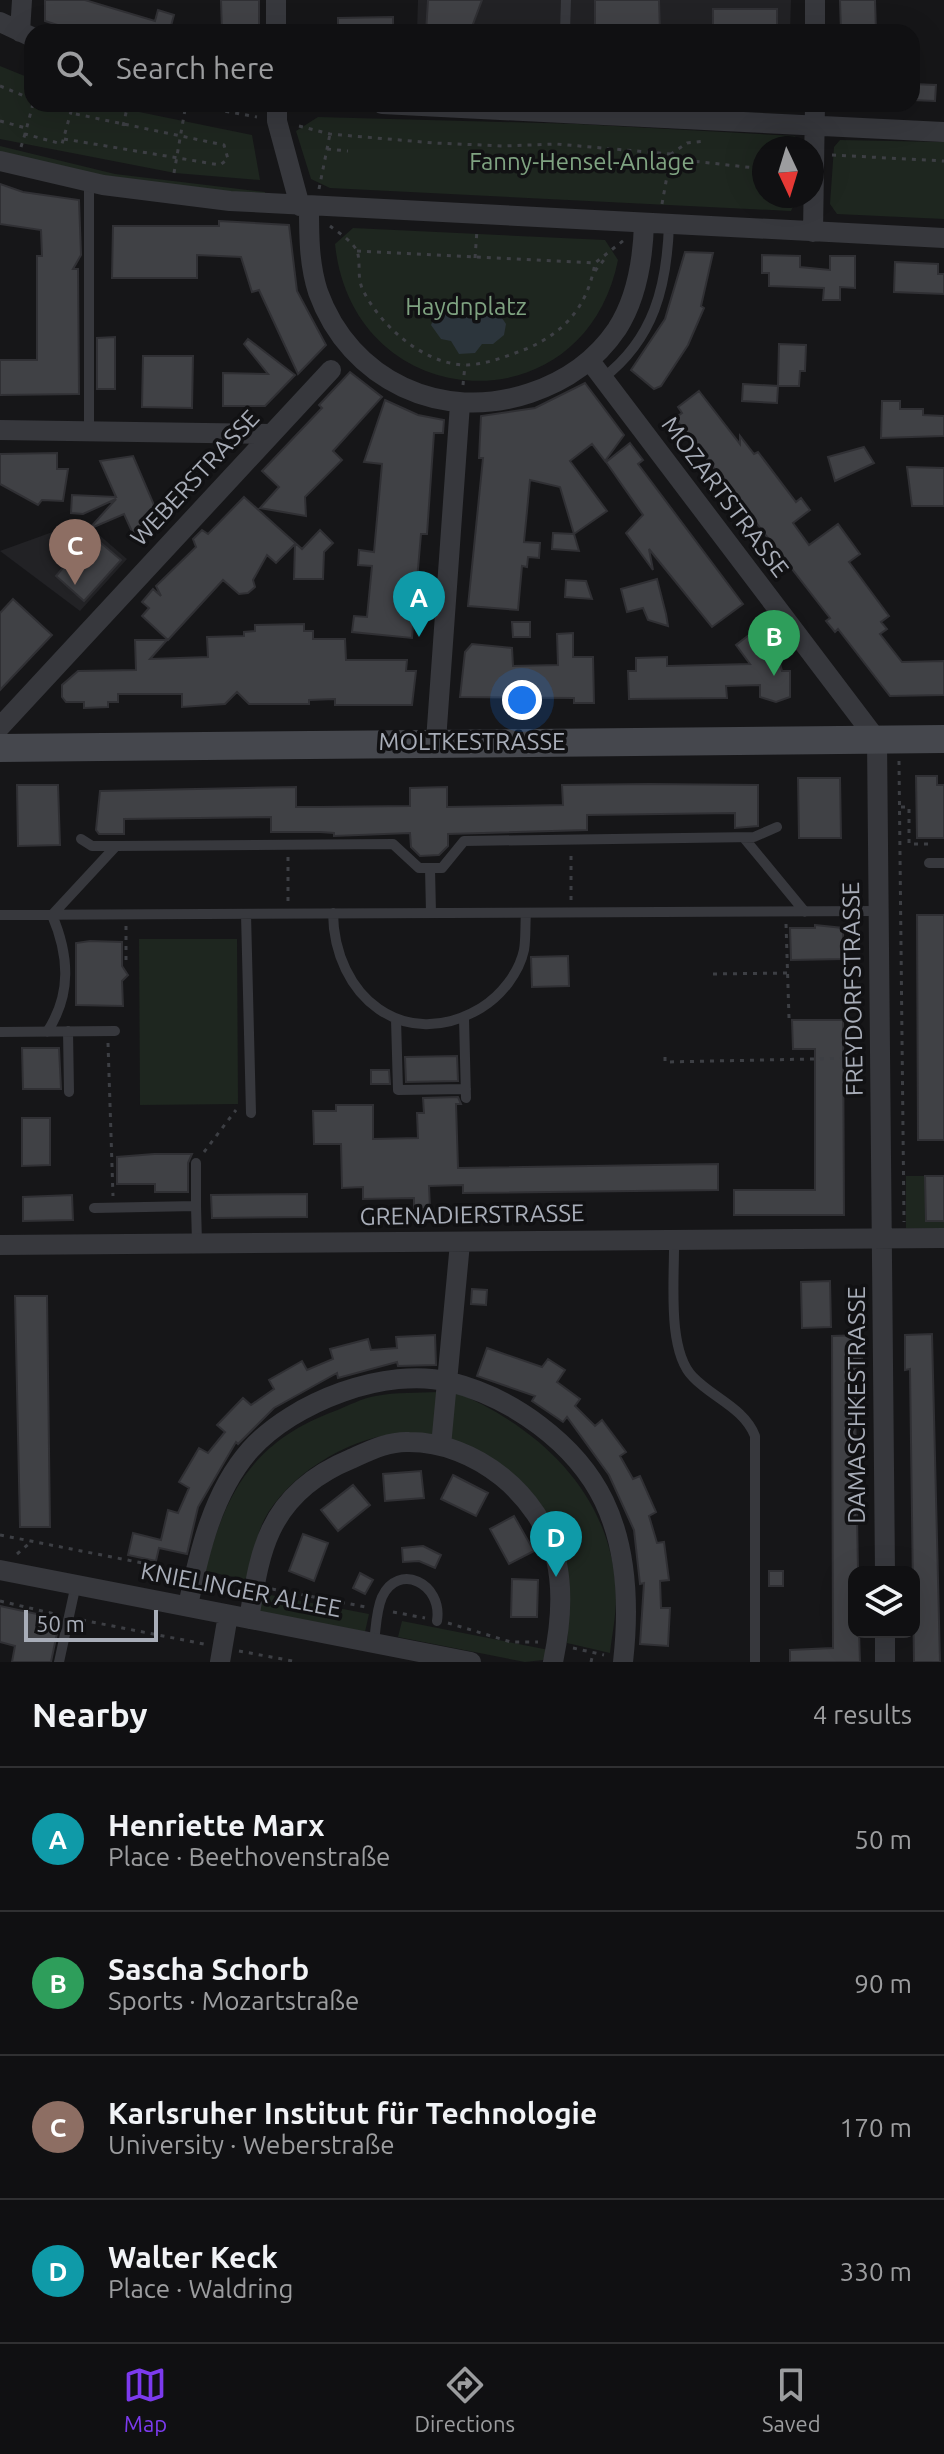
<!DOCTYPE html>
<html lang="en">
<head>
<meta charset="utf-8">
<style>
  :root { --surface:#101012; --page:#19191b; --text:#f1f3f6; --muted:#9c9d9f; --line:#303032; --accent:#7c3aed }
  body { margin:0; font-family:Ubuntu,sans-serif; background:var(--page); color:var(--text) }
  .controls { position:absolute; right:24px; bottom:24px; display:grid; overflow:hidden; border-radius:16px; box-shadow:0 8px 32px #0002 }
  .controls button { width:72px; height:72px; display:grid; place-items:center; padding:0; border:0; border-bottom:2px solid var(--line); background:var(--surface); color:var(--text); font:40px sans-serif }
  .compass { position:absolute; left:752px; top:136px; width:72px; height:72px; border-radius:50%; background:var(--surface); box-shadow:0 8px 32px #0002; rotate:176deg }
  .scale { position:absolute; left:24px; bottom:20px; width:134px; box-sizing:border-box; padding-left:8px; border:4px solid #a8adb8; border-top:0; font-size:22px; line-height:28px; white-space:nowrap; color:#a8adb8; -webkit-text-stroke:6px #111113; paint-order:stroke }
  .you { position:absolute; left:522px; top:700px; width:28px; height:28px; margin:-20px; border:6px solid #fff; border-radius:50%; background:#1a73e8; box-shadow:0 0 0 12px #1a73e833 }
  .badge { display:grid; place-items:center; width:52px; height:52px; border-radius:50%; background:var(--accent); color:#fff; font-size:26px; font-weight:700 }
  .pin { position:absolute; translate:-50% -66px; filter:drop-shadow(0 2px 4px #0008) }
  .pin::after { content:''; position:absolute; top:42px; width:28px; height:24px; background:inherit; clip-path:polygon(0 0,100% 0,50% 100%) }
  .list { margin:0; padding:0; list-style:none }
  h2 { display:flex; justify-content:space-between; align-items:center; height:104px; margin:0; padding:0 32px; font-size:34px }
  h2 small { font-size:26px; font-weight:400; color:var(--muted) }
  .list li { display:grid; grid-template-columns:52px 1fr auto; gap:24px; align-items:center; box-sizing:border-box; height:144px; padding:0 32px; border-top:2px solid var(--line) }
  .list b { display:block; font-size:30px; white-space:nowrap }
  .list p { margin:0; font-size:26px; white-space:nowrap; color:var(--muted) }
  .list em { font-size:26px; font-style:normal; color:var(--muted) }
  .icon { flex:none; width:44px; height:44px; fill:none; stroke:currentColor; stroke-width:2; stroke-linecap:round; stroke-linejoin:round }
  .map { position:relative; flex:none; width:944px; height:1662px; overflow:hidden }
  .search { position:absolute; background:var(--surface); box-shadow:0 8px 32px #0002; left:24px; right:24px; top:24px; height:88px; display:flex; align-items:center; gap:20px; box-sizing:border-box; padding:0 28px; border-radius:24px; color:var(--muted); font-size:30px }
  .sheet { height:680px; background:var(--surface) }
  nav { display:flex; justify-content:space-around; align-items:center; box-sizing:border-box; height:112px; border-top:2px solid var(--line); background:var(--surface); font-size:22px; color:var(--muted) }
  nav a { display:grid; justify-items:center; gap:4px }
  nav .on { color:var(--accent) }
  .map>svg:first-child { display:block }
  .built { fill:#222225 }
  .green { fill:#1e261f }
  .water { fill:#2c353c }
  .building { fill:#404145; stroke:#303034; stroke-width:2 }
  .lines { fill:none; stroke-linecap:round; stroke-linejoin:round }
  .path { stroke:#3d3f44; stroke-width:3; stroke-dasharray:4 6; stroke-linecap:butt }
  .service { stroke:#37383d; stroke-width:10 }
  .minor { stroke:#37383d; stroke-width:20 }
  .secondary { stroke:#45474d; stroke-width:28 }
  .labels { text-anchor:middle; stroke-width:7; stroke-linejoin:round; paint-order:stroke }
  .park-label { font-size:24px; fill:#7fa381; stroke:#111113 }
  .street-label { font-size:24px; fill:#a8adb8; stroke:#111113 }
</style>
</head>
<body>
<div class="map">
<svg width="944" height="1662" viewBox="0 0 944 1662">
  <rect width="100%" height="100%" fill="#161618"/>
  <path class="built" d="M418,0H791L790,32H417Z
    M83,521L127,559L80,611L0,551Z"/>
  <path class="green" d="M0,66L32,79V104H100L252,135L260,180L175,173L0,139Z
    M318,117L578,124L795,136L801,148H764V196H798L791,211L330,188L311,179L296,131Z
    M840,140L944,142V219L837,214L830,204L834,147Z
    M0,146L115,174L265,192L266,197L133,182L0,153Z
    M353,228L605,240L618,260C584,430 353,417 335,244Z
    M139,939H237L238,1104L140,1105Z
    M906,1176H925L926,1220L944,1221V1228H906Z
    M453,1391C541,1427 615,1497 616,1598C616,1616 612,1635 610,1653L567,1643C577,1547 545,1472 450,1439Z
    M438,1392L439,1434C425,1434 410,1433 395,1434C346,1439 287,1476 264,1520C255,1539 252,1560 248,1580L205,1571C226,1491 254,1441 335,1411C348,1406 362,1398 376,1396C396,1392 418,1393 438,1392Z
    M260,1593L369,1614L365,1632L256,1611Z
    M402,1621L549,1650L543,1660L525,1662L398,1637Z"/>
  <path class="water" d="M456,306L484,308V312L500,315L506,324L504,335L493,344H482L475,353L459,354L451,341L441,339L431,325L437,311L455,309Z"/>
  <path class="building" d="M45,0H85L155,21L158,10L174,15L171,26L180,28L179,32H79L45,21Z
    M221,0H259V32H222Z
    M428,0H482L470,32H426Z
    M595,0H659L660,32H595Z
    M840,0H875L876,32H841Z
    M713,9H777V32H713Z
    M393,17V32H338V18Z
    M912,84L936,85L935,101L912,100Z
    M0,184L23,192L79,200L81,255L73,269H78L79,394L0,395V360H37V256H42L41,230L0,224Z
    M219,221L289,225L297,291L326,345L298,374L259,290L252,292L241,257L197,255V278H112L113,226H219Z
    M685,252L713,253L701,306L704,308L688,345L661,386L654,389L631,370L665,319Z
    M762,255L800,256V267L830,270V256H855V288L840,287V300H823L824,288L769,286V273H762Z
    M895,262L938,264V274H944V294L894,292Z
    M115,337V389H97V338Z
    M248,339L295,375L265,406H223V373L268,374L244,344Z
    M779,344L806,345L805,371H800L799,386H778Z
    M143,356H193L192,408L142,407Z
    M350,372L382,397L333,451L342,460L305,497L306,516L260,508L279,487L262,471L322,408L319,405Z
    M585,383L624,435L605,461L592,444L570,461L607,511L574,534L560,487L530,480L524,542L540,543L539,558L528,557L527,567L522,566L518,610L468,606L483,458H479L481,416L535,408Z
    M743,384L778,386L777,403L742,401Z
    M699,391L740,444V436L754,454L758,452L796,502L801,498L810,510L793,523L809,545L838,524L860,554L849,562L889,616L881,622L887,629L880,634L902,662L944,661V695L890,696L838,629L835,632L826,621L830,618L675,418L682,413L678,407Z
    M385,400L418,415L444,420L443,433H434L427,534H421L412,638L352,632L354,616L367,617L372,566L358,565L359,550L374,552L382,464L364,462Z
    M882,401H900V409H923V415L944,416V436L881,438Z
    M630,443L643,460L638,464L743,604L712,627L649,549L653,570L626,533L643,515L606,462Z
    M864,447L874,463L835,481L828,457Z
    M57,453V469H68L63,501L42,500L38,505L0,484V454Z
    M133,456L160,519L150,530L134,536L124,514L89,529L116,499L83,514L71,513L72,495L116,497L100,461Z
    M907,467L944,468V506H912Z
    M244,497L302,549L320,530L333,543L324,552L323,579H294L295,544L276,563L267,555L253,580L255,587L248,593L239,594L223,580L168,640L142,616L149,608L142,602L153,589L161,596L156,586L196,547L193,539L202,530L208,534Z
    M87,531L121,560L84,601L56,576L68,562L63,558Z
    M553,533L574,534L579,551L552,549Z
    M657,579L666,614L668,626L648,620L643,608L627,612L621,589Z
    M566,580L586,581L592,599L565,597Z
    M13,599L52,635L0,690V613Z
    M512,622H530V637H513Z
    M766,622L780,641L775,645L782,671H790V697L776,702L760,697V685L726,686L727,698L629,699L628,671H636V658L667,657V666L750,664L736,645L749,635L751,626L759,627Z
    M304,624V631H313V639H345L346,660H407L406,671H416L412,705H335V699L309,700V704H249L237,692L225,704L182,707V694H118V702H108V707L84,708V702H66L62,697V685L78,671L136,670L135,640H167L150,659L208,657L207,637L244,636V632L255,631V625Z
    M573,633V657H593L594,703H574V698L460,697L465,652L472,644L512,648L513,666L558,665L557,634Z
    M916,776H937V785H944V838H917Z
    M798,778H840L841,838H799Z
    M649,784L758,785V826L735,828V813L587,815V830L448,834V846L439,855L420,856L411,847L410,833L334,836V833L320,832H271V817L124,819V834H99L96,830L100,791L296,787V807H319L410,806V788L447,787V807L563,805L562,785Z
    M17,785H58L60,845L18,846Z
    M917,915H944V1140H918Z
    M815,925L843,928V959L791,960L790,928H815Z
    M90,941L122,942V966L128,975L122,981L123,1006L76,1005V943Z
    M568,956L569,986L532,987L531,957Z
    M792,1020H843L844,1215H734V1190H815V1049H793Z
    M22,1048H59L61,1089H23Z
    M457,1056L458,1081L406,1082L405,1057Z
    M371,1070H389L390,1084H371Z
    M458,1097L461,1104H456L458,1168L718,1164V1190L463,1193V1185L429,1186L430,1209H414V1198L363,1199V1187L342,1188L341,1144H314L313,1111H336V1105H373V1139L418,1138L417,1113H424L423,1098Z
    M22,1118H50V1165L22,1166Z
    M154,1154H192L188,1163V1192H155V1184H117V1157Z
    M925,1176H944V1221H926Z
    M307,1194V1217L212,1218L211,1195Z
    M72,1195L73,1220L23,1221V1197Z
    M830,1281L831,1327L802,1328L801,1282Z
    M472,1289L487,1290L486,1305L471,1304Z
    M15,1296H47L50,1527H20Z
    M932,1334L940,1662H914L910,1369L905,1370V1335Z
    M435,1335L436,1365L398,1366L397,1362L338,1378L337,1373L274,1408L238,1444L236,1442L198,1507L187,1554L159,1548L156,1561L128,1555L133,1533L161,1540L168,1510L178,1513L189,1488L179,1482L199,1448L208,1453L225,1432L217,1425L243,1398L251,1405L274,1389L269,1380L302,1361L307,1370L333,1359L330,1349L368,1339L371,1350L397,1348L396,1337Z
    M862,1335V1370H856L855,1405L858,1572H854V1632H859L860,1662H790V1650L833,1648L832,1336Z
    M487,1348L542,1367L548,1359L565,1370L557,1382L580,1399L575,1406L595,1426L602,1420L626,1452L620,1456L633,1479L640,1476L656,1512L649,1516L657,1543L664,1542L669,1580L660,1581L661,1608H670L668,1646L640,1644L644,1583L640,1584L634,1530L609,1475L567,1417L563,1422L532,1401L535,1396L477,1376Z
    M421,1471L424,1498L385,1501L383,1474Z
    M453,1475L488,1493L476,1516L441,1499Z
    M353,1485L370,1505L338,1531L321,1510Z
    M514,1516L534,1551L509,1564L490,1529Z
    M303,1534L328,1543L314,1581L289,1571Z
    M423,1546L441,1555L435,1568L419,1561L403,1562L402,1548Z
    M769,1571H783V1586H769Z
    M360,1573L373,1580L365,1594L353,1588Z
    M512,1579L538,1580L537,1617H511Z
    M0,1606L60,1619L51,1662H12L15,1646L0,1642Z"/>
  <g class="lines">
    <path class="path" d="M0,86L32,99
      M33,104L25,134L62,144L72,108L61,104
      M186,104L257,117
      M0,121L26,128
      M123,126L128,104
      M299,126L330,134L434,143L504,146L556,144L671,154L683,160L764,169
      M64,139L220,165L228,159L224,145L71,113
      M21,147L25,134
      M327,149L348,151
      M832,155L944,161
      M174,173L186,104
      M319,189L330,134
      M662,204L671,154L687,143L705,141
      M330,226C338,232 353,242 357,251C361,262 357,276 362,288C379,325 424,365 467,365C488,364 507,356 526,349C566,332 588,305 595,263
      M357,251L595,263L624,240
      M475,258L477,230
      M595,271L607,256
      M463,385L465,365
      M899,761L904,1222
      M901,807H909V844H929V848
      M288,857V902
      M571,900V851
      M786,924L789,1018
      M126,926V966
      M713,974L788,973
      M108,1043L113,1196
      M665,1057V1062L860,1058
      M204,1152L236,1110
      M0,1535L178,1570
      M17,1554L32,1541
      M213,1577L237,1582
      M272,1589L366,1607
      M0,1601L55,1614
      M393,1612L425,1618
      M82,1620L204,1644
      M448,1623L511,1642H538
      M573,1648L604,1655
      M239,1651L298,1662
      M591,1662L593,1653"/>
    <path class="service" d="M565,32L566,0
      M603,378C654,339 667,286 669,224
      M89,430V182
      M744,838L805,912
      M81,839L92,846H116
      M929,863H944
      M430,868L431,913
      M333,913C334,996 404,1054 481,1008C501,996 519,973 524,950C526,938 525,925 526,913
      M246,914L251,1113
      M0,915L879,911
      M464,1018L466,1098
      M396,1019L398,1090L466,1089
      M68,1031L69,1092
      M0,1032L115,1031
      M47,1032C72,994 69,955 52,915L116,846L393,844L419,868H442L464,841L754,837L777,827
      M196,1163V1206
      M94,1208L196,1206L197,1243
      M674,1238C675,1275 666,1350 693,1377C713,1398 744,1408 755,1436V1662
      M374,1642C376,1628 376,1611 382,1597C398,1562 443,1583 437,1621
      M59,1662L76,1584"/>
    <path class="minor" d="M276,0V32
      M0,22L32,37
      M20,32L22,0
      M815,32V0
      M277,104V121L300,206
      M382,104L944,132
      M0,161L103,185L230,201L944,238
      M309,207C309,236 309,264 318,292C350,381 442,423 530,393C566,381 596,360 617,329C637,298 643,259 644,223
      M813,232L815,104
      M590,361L877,740L885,1572
      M0,430L271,434
      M0,727L331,370
      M436,741L460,404
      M0,1245L944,1238
      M441,1446L460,1243
      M0,1570L471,1662
      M188,1606C199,1552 213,1492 250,1450C293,1402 386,1366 450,1382C511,1397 576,1443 604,1501C628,1551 629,1609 623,1662
      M249,1619C254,1590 258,1557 271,1530C287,1496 317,1473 351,1459C369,1451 388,1441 409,1442C476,1442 540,1495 556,1559C564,1593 560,1629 553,1662
      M885,1632V1662
      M220,1662L228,1615"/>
    <path class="secondary" d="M0,748L944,739"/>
  </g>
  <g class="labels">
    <g class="park-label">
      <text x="582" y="170">Fanny-Hensel-Anlage</text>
      <text x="466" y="315">Haydnplatz</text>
    </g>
    <g class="street-label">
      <text transform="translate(195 478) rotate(-47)" y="8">WEBERSTRASSE</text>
      <text transform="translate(725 497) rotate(53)" y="8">MOZARTSTRASSE</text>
      <text x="472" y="750">MOLTKESTRASSE</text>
      <text transform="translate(853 989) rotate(-91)" y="8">FREYDORFSTRASSE</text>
      <text transform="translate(472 1215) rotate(-1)" y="8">GRENADIERSTRASSE</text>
      <text transform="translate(857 1405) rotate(-90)" y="8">DAMASCHKESTRASSE</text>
      <text transform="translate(241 1590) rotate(11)" y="8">KNIELINGER ALLEE</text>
    </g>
  </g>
</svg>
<div class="controls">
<button><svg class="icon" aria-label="layers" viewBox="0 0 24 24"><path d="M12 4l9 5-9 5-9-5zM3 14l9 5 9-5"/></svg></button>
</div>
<svg class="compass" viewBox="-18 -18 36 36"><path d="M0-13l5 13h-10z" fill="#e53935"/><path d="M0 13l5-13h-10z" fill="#9c9d9f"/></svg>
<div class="scale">50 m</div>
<div class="you"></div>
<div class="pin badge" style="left:419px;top:637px;background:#0f9aa8">A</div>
<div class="pin badge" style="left:774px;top:676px;background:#2e9e5b">B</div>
<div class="pin badge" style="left:75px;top:585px;background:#8d6e63">C</div>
<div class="pin badge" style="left:556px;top:1577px;background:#0f9aa8">D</div>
<div class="search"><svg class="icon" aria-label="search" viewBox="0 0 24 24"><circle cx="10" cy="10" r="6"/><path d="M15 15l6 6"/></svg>Search here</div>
</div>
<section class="sheet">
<h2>Nearby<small>4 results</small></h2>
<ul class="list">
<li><span class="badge" style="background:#0f9aa8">A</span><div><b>Henriette Marx</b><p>Place · Beethovenstraße</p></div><em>50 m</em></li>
<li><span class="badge" style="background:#2e9e5b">B</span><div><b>Sascha Schorb</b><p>Sports · Mozartstraße</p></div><em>90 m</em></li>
<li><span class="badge" style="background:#8d6e63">C</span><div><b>Karlsruher Institut für Technologie</b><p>University · Weberstraße</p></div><em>170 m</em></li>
<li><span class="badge" style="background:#0f9aa8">D</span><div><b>Walter Keck</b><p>Place · Waldring</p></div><em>330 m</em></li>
</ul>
</section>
<nav>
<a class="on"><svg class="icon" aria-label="map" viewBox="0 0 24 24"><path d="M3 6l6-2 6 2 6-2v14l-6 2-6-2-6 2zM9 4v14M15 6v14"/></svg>Map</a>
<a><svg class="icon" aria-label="directions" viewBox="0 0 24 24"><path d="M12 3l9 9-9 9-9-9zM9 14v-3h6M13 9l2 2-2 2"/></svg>Directions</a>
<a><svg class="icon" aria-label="saved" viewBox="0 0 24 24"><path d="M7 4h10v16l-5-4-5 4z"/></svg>Saved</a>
</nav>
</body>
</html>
